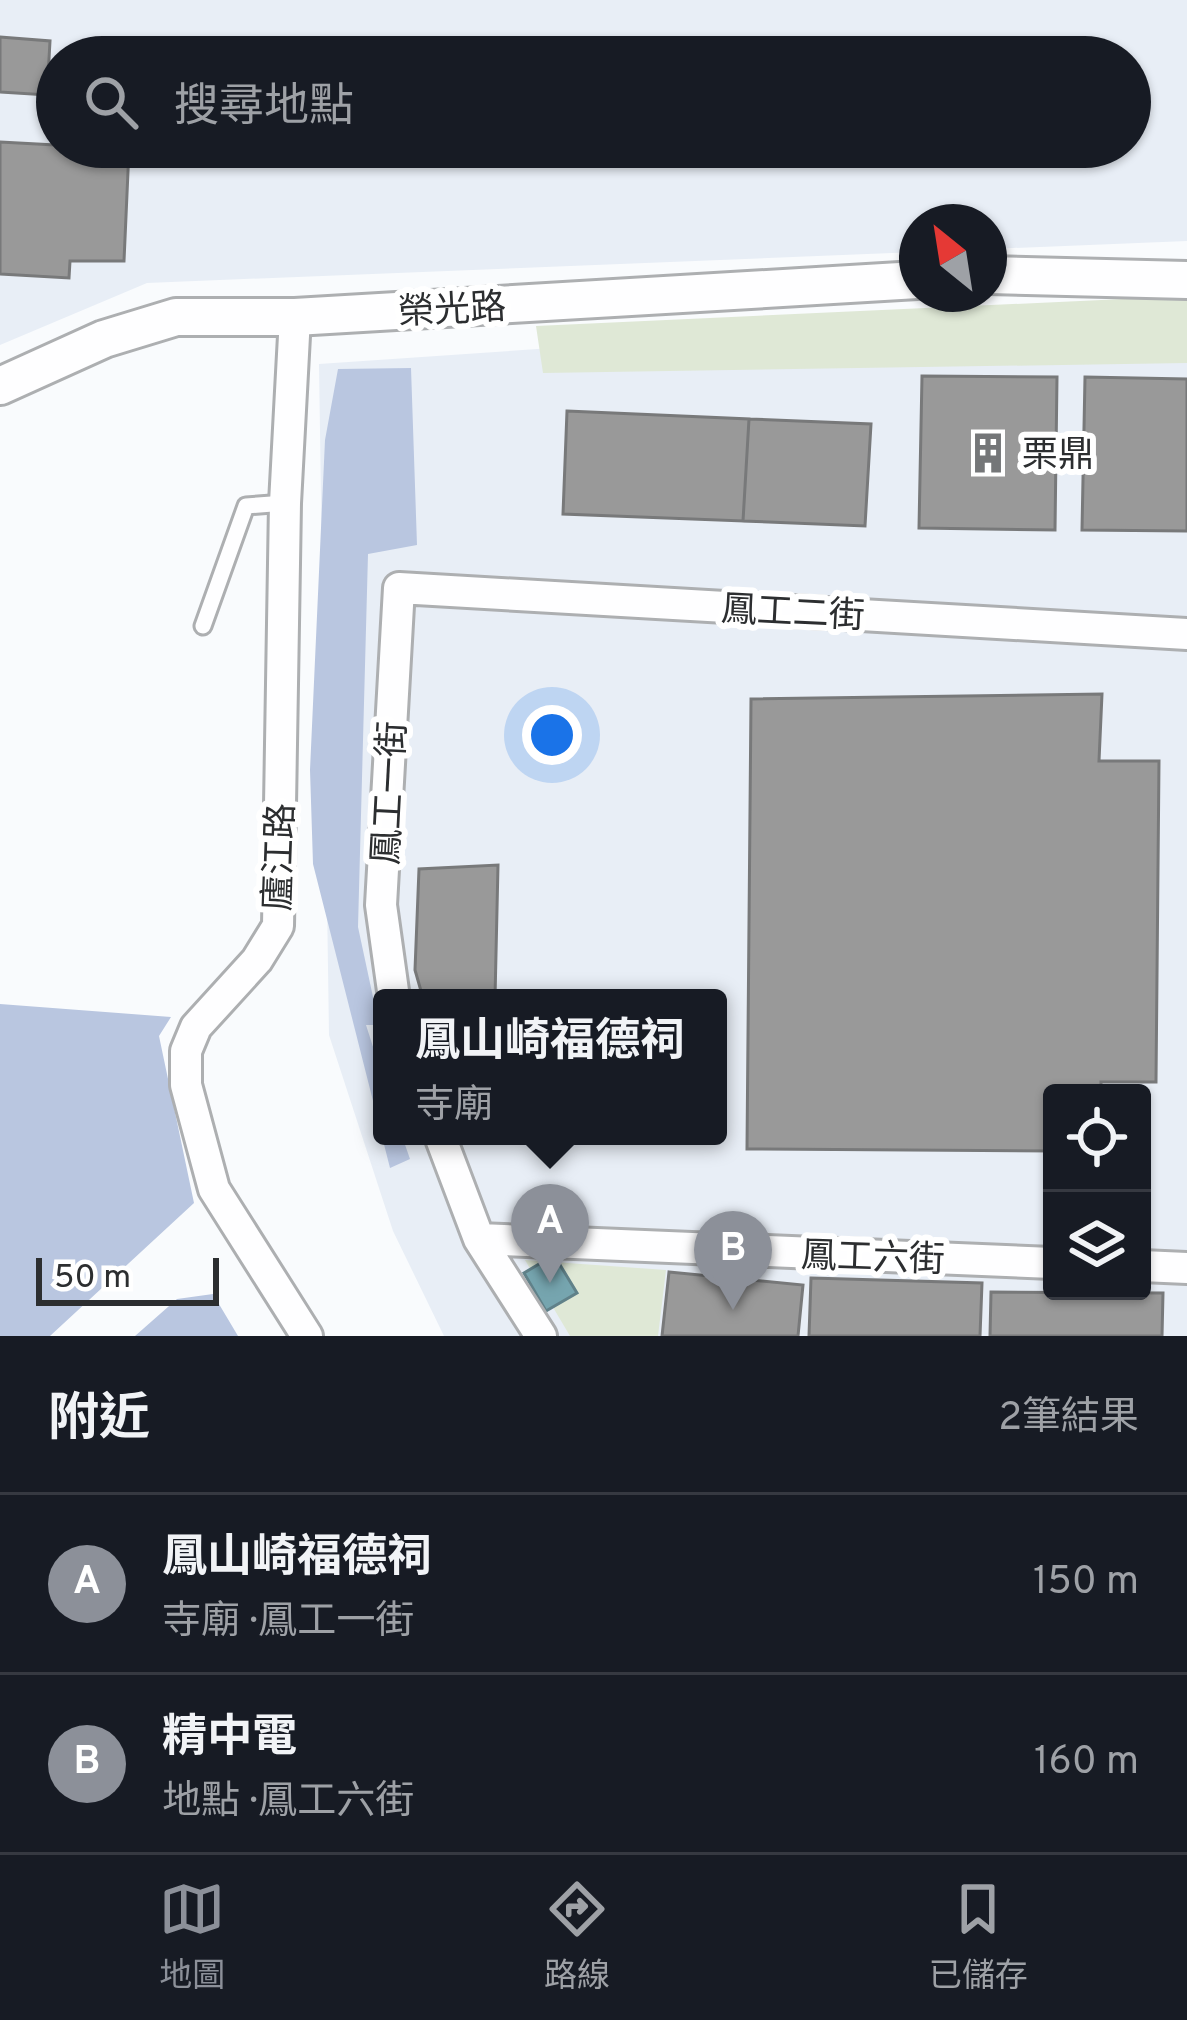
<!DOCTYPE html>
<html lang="zh-TW">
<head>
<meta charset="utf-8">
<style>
  :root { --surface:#171b24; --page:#242831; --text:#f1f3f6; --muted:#9ea1a6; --line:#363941; --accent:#8c9099 }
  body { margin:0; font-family:Overpass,"Noto Sans TC",sans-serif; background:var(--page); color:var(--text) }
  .controls { position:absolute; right:36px; bottom:36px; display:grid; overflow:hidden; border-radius:12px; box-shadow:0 3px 9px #0004 }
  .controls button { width:108px; height:108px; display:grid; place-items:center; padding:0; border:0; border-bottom:3px solid var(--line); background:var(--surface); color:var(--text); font:60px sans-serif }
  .compass { position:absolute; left:899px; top:204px; width:108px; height:108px; border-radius:50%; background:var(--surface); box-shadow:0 3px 9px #0004; rotate:330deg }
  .scale { position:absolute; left:36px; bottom:30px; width:183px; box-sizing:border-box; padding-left:12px; border:6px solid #2c2e30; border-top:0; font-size:33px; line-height:42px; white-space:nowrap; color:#2c2e30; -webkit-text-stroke:9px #fff; paint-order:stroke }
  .you { position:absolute; left:552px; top:735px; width:42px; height:42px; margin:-30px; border:9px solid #fff; border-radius:50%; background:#1a73e8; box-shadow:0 0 0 18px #1a73e833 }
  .badge { display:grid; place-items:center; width:78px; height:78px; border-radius:50%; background:var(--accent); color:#fff; font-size:39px; font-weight:700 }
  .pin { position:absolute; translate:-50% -99px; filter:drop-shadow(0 3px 6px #0008) }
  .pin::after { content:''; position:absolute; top:63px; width:42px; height:36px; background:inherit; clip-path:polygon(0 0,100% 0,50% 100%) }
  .popup { position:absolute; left:373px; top:989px; width:354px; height:156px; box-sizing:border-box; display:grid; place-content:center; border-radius:12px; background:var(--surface); filter:drop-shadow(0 3px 9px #0005); font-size:39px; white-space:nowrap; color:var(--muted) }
  .popup b { font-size:45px; color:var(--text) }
  .popup::after { content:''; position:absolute; left:50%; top:100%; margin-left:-24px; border:24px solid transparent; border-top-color:var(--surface) }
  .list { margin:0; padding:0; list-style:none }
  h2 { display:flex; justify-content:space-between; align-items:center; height:156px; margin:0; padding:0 48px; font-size:51px }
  h2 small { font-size:39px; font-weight:400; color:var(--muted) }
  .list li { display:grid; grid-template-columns:78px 1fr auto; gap:36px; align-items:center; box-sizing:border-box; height:180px; padding:0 48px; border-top:3px solid var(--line) }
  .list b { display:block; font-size:45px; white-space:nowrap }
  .list p { margin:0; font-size:39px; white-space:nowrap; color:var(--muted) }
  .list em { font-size:39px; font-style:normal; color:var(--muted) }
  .icon { flex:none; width:66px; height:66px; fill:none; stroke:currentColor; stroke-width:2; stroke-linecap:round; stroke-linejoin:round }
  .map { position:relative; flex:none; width:1187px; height:1336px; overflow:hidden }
  .search { position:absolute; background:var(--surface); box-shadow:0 3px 9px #0004; left:36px; right:36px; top:36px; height:132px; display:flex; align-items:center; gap:30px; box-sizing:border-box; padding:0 42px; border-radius:66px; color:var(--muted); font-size:45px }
  .sheet { height:516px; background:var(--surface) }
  nav { display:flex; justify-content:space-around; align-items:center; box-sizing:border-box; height:168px; border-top:3px solid var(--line); background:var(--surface); font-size:33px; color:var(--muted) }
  nav a { display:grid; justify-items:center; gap:6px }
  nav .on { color:var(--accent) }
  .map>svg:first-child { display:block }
  .built { fill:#e8eef6; fill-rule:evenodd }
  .green { fill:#dfe8d6 }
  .water { fill:#b9c6e0 }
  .public { fill:#76a5af; stroke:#608189; stroke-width:3 }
  .industry { fill:#999; stroke:#78797a; stroke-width:3 }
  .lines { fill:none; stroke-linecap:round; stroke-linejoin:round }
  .service-casing { stroke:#adafb1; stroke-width:21 }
  .minor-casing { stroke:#adafb1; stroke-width:36 }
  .tertiary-casing { stroke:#adafb1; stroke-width:42 }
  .service { stroke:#fefeff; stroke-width:15 }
  .minor { stroke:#fefeff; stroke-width:30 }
  .tertiary { stroke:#fefeff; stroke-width:36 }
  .labels { text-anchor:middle; stroke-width:12; stroke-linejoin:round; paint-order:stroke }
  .street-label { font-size:36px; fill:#2c2e30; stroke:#fff }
  .poi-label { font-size:36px; fill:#2c2e30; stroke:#fff; text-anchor:start }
</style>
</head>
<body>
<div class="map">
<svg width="1187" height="1336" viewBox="0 0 1187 1336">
  <rect width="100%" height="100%" fill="#f9fbfd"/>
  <path class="built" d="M0,0H1187V241L989,249V222H917V252L147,283L0,345ZM57,57H1130V147H57Z
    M1179,305L1187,306V1336H444L393,1231L329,1035L319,364ZM382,998H718V1136H382ZM1052,1093H1142V1291H1052Z"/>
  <path class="green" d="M1187,296V363L543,373L536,326Z
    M525,1260L666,1270L658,1336H570Z"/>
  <path class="water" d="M411,368L417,545L368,554L358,927L379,1025H366L382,1075V1136H402L410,1159L390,1168L313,864L310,770L325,440L338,369Z
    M0,1004L171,1017L159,1036L194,1203L50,1336H0Z
    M213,1294L238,1336H135L177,1299Z"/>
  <path class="public" d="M554,1255L577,1293L546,1311L524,1273Z"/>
  <path class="industry" d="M0,37L50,41L47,95L0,92Z
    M0,142L129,149L124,261H70L69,278L0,274Z
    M922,376L1057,377L1055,530L919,528Z
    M1085,377L1187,379V531L1082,530Z
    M567,411L749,419L743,521L563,514Z
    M749,419L871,424L865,526L743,521Z
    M1102,694L1099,761H1159L1156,1082H1101V1093H1052V1151L747,1149L751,699Z
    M498,865L495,998H423L415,970L419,869Z
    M669,1272L803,1285L798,1336H662Z
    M811,1278L982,1283L980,1336H809Z
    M991,1292L1163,1293L1162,1336H990Z"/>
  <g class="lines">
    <g class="service-casing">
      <path id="service" d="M203,626L246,506L285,503"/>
    </g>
    <g class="minor-casing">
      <path id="minor" d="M295,317L285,503L278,926L257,960L196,1027L186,1051V1085L214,1189L307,1336
        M394,998L381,905L399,588L1187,634
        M440,1136L479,1239L541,1336
        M479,1239L1052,1263
        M1142,1266L1187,1268"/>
    </g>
    <g class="tertiary-casing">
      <path id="tertiary" d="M989,275L1187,280
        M0,386L104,339L176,317H295L917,280"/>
    </g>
    <use href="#service" class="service"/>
    <use href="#minor" class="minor"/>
    <use href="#tertiary" class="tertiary"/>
  </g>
  <defs>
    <g id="building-bare" transform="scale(3.24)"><path d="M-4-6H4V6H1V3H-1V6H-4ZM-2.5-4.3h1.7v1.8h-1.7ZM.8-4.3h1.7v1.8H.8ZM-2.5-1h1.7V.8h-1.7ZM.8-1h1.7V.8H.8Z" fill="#747678" stroke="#fff" stroke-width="2.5" paint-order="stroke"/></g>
  </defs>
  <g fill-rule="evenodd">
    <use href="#building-bare" x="988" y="453"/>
  </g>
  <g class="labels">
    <g class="street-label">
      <text transform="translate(452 308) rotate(-3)" y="13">榮光路</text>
      <text transform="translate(793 611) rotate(3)" y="13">鳳工二街</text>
      <text transform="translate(388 793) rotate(-87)" y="13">鳳工一街</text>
      <text transform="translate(278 857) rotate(-88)" y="13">廬江路</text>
      <text transform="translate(873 1256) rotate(2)" y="13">鳳工六街</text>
    </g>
    <g class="poi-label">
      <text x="1022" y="466">栗鼎</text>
    </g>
  </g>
</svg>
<div class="controls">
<button><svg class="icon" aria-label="locate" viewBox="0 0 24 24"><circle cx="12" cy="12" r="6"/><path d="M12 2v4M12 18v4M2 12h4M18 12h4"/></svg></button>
<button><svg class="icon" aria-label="layers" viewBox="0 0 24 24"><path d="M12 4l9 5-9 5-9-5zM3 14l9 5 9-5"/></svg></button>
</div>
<svg class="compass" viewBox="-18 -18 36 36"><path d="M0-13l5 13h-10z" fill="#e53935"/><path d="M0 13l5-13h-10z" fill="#9ea1a6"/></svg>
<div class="scale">50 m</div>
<div class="you"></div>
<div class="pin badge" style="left:550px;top:1283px">A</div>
<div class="popup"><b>鳳山崎福德祠</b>寺廟</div>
<div class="pin badge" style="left:733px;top:1310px">B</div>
<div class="search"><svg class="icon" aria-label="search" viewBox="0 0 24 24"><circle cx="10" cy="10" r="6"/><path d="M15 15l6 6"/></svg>搜尋地點</div>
</div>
<section class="sheet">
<h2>附近<small>2筆結果</small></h2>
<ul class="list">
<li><span class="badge">A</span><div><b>鳳山崎福德祠</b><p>寺廟 · 鳳工一街</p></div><em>150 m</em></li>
<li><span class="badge">B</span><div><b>精中電</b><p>地點 · 鳳工六街</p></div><em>160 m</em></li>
</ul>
</section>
<nav>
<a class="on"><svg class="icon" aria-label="map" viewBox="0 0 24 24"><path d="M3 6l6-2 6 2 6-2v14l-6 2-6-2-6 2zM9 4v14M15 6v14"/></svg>地圖</a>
<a><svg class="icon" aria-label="directions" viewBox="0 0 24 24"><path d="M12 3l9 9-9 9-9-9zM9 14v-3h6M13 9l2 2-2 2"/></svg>路線</a>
<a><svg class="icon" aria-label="saved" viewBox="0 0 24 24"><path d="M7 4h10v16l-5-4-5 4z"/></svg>已儲存</a>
</nav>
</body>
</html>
